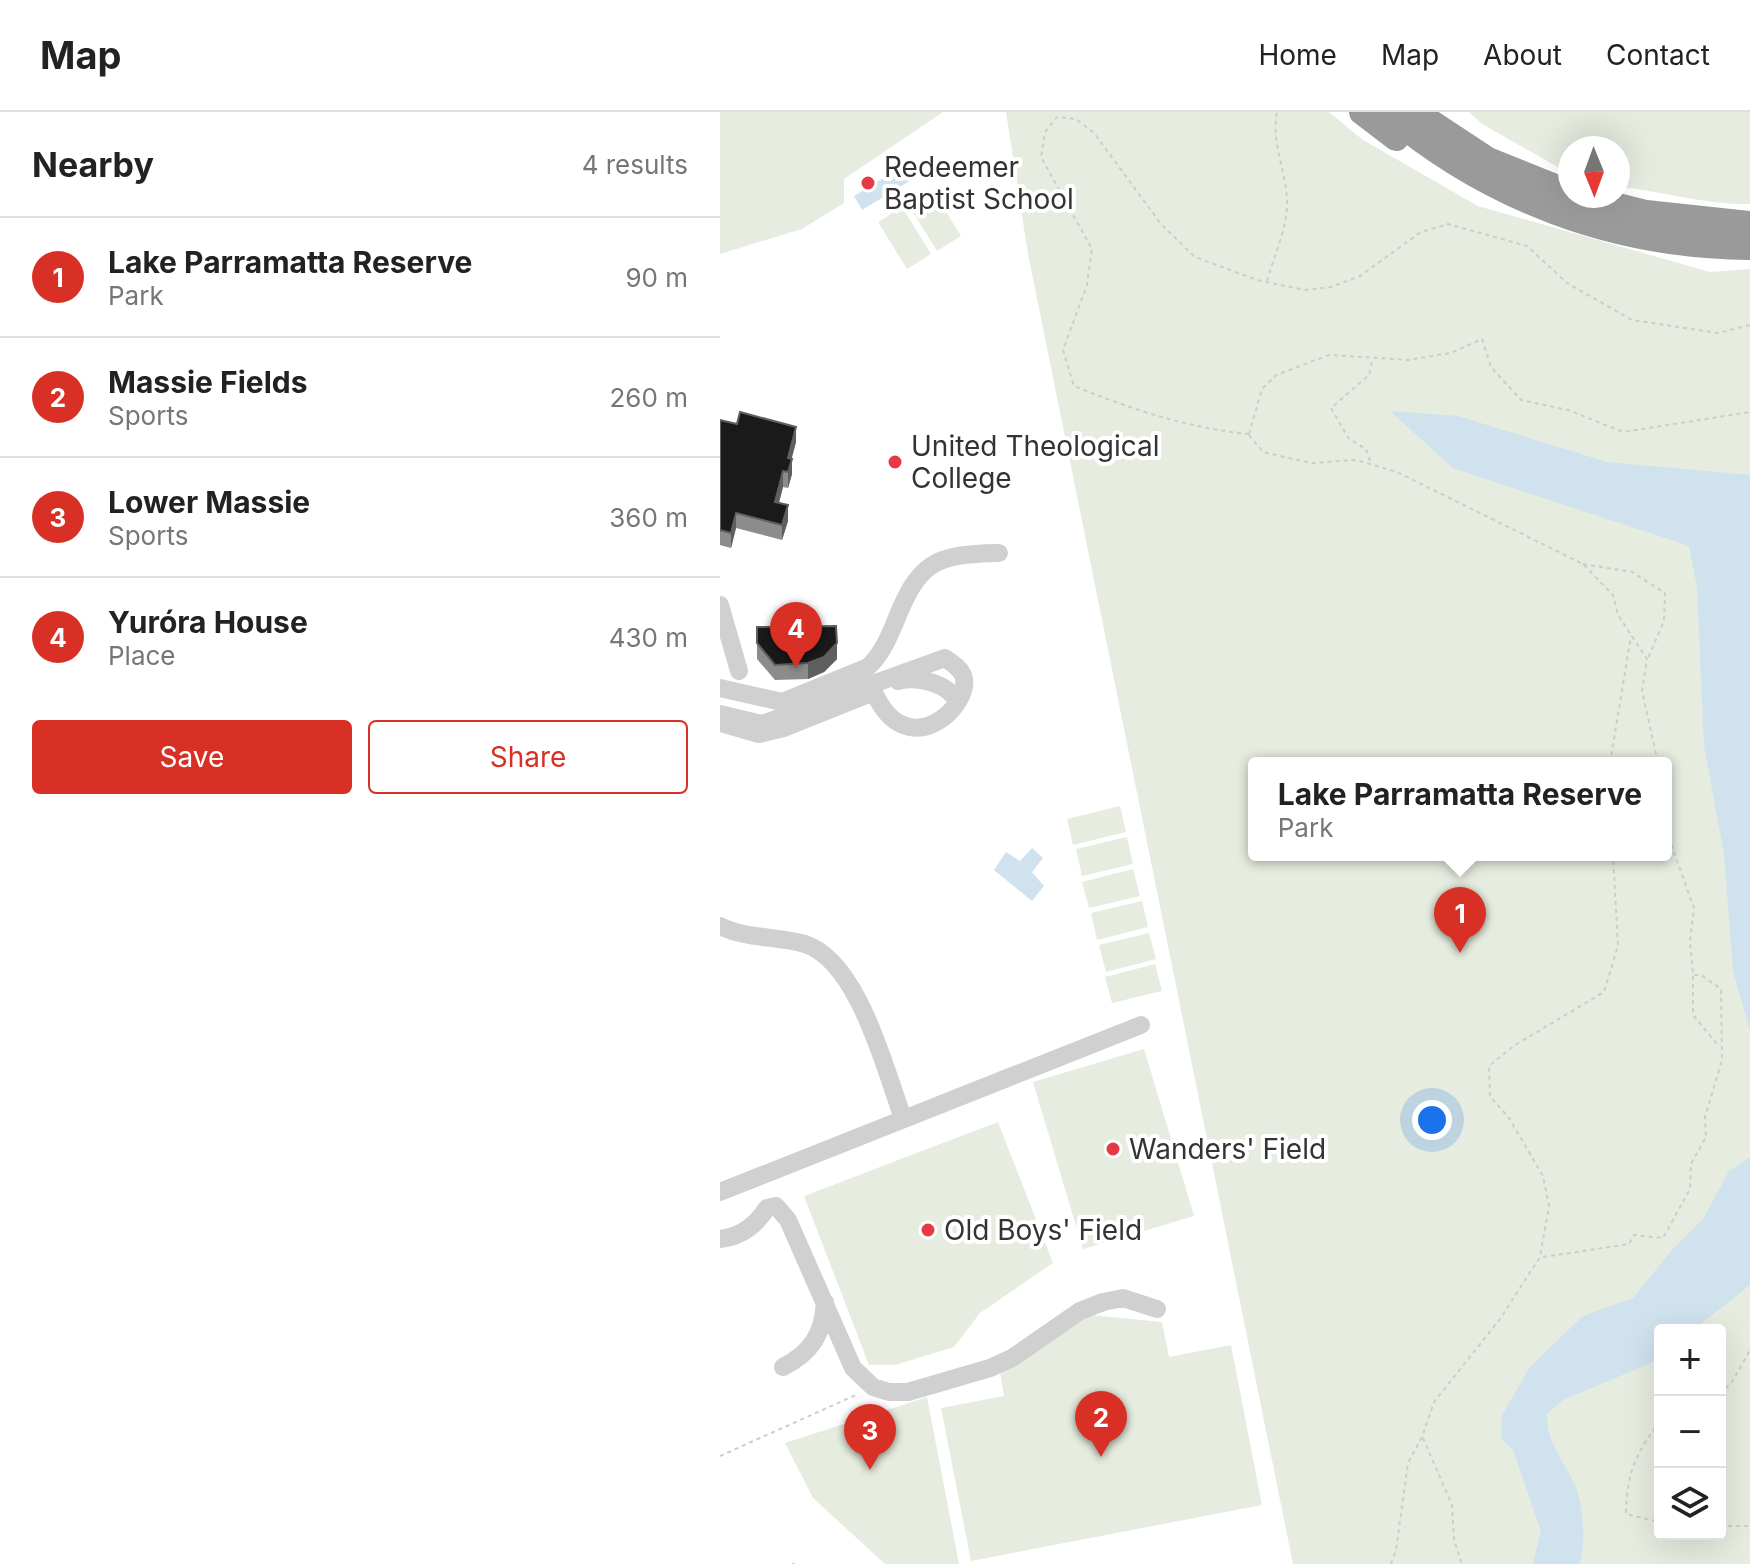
<!DOCTYPE html>
<html lang="en">
<head>
<meta charset="utf-8">
<style>
  :root { --surface:#fff; --page:#f6f6f6; --text:#222; --muted:#767676; --line:#e0e0e0; --accent:#d93025 }
  body { margin:0; font-family:Inter,sans-serif; background:var(--page); color:var(--text) }
  .controls { position:absolute; right:24px; bottom:24px; display:grid; overflow:hidden; border-radius:8px; box-shadow:0 8px 32px #0002 }
  .controls button { width:72px; height:72px; display:grid; place-items:center; padding:0; border:0; border-bottom:2px solid var(--line); background:var(--surface); color:var(--text); font:40px sans-serif }
  .compass { position:absolute; left:838px; top:24px; width:72px; height:72px; border-radius:50%; background:var(--surface); box-shadow:0 8px 32px #0002; rotate:179deg }
  .you { position:absolute; left:712px; top:1008px; width:28px; height:28px; margin:-20px; border:6px solid #fff; border-radius:50%; background:#1a73e8; box-shadow:0 0 0 12px #1a73e833 }
  .badge { display:grid; place-items:center; width:52px; height:52px; border-radius:50%; background:var(--accent); color:#fff; font-size:26px; font-weight:700 }
  .pin { position:absolute; translate:-50% -66px; filter:drop-shadow(0 2px 4px #0008) }
  .pin::after { content:''; position:absolute; top:42px; width:28px; height:24px; background:inherit; clip-path:polygon(0 0,100% 0,50% 100%) }
  .popup { position:absolute; left:528px; top:645px; width:424px; height:104px; box-sizing:border-box; display:grid; place-content:center; border-radius:8px; background:var(--surface); filter:drop-shadow(0 2px 6px #0005); font-size:26px; white-space:nowrap; color:var(--muted) }
  .popup b { font-size:30px; color:var(--text) }
  .popup::after { content:''; position:absolute; left:50%; top:100%; margin-left:-16px; border:16px solid transparent; border-top-color:var(--surface) }
  .list { margin:0; padding:0; list-style:none }
  h2 { display:flex; justify-content:space-between; align-items:center; height:104px; margin:0; padding:0 32px; font-size:34px }
  h2 small { font-size:26px; font-weight:400; color:var(--muted) }
  .list li { display:grid; grid-template-columns:52px 1fr auto; gap:24px; align-items:center; box-sizing:border-box; height:120px; padding:0 32px; border-top:2px solid var(--line) }
  .list b { display:block; font-size:30px; white-space:nowrap }
  .list p { margin:0; font-size:26px; white-space:nowrap; color:var(--muted) }
  .list em { font-size:26px; font-style:normal; color:var(--muted) }
  .actions { display:flex; gap:16px; padding:24px 32px }
  .actions a { flex:1; padding:18px 0; border:2px solid var(--accent); border-radius:8px; text-align:center; font-size:28px; color:var(--accent) }
  .actions .main { background:var(--accent); color:#fff }
  .icon { flex:none; width:44px; height:44px; fill:none; stroke:currentColor; stroke-width:2; stroke-linecap:round; stroke-linejoin:round }
  .map { position:relative; flex:none; width:1030px; height:1452px; overflow:hidden }
  header { display:flex; align-items:center; gap:48px; box-sizing:border-box; height:112px; padding:0 40px; background:var(--surface); border-bottom:2px solid var(--line) }
  header strong { font-size:38px }
  nav { display:flex; gap:44px; margin-inline-start:auto; font-size:28px }
  main { display:flex }
  aside { flex:1; background:var(--surface) }
  .map>svg:first-child { display:block }
  .green { fill:#e6ecdf; fill-rule:evenodd }
  .water { fill:#cfe2ee }
  .lines { fill:none; stroke-linecap:round; stroke-linejoin:round }
  .path { stroke:#cdcdcd; stroke-width:2; stroke-dasharray:4 4; stroke-linecap:butt }
  .minor { stroke:#d0d0d0; stroke-width:18 }
  .highway { stroke:#9a9a9a; stroke-width:26 }
  .wall { fill:#8c8c8c }
  .shaded-wall { fill:#5f5f5f }
  .building { fill:#1a1a1a; stroke:#5f5f5f; stroke-width:2 }
  .poi-dot { fill:#e63946; stroke:#fff; stroke-width:3 }
  .labels { text-anchor:middle; stroke-width:8; stroke-linejoin:round; paint-order:stroke }
  .poi-label { font-size:28px; fill:#333; stroke:#fff; text-anchor:start }
</style>
</head>
<body>
<header>
<strong>Map</strong>
<nav><a>Home</a><a>Map</a><a>About</a><a>Contact</a></nav>
</header>
<main>
<aside>
<h2>Nearby<small>4 results</small></h2>
<ul class="list">
<li><span class="badge">1</span><div><b>Lake Parramatta Reserve</b><p>Park</p></div><em>90 m</em></li>
<li><span class="badge">2</span><div><b>Massie Fields</b><p>Sports</p></div><em>260 m</em></li>
<li><span class="badge">3</span><div><b>Lower Massie</b><p>Sports</p></div><em>360 m</em></li>
<li><span class="badge">4</span><div><b>Yuróra House</b><p>Place</p></div><em>430 m</em></li>
</ul>
<div class="actions"><a class="main">Save</a><a>Share</a></div>
</aside>
<div class="map">
<svg width="1030" height="1452" viewBox="0 0 1030 1452">
  <rect width="100%" height="100%" fill="#fff"/>
  <path class="green" d="M0,0H223L124,67V91L82,117L0,142Z
    M286,0H609L643,28L758,94L990,160L1030,157V1452H573L308,142ZM534,651H946V743H534ZM940,1218H1000V1422H940Z
    M749,0H1030V92C985,93 943,79 898,75V36H850V62L762,12Z
    M212,77L241,124L217,139L188,92Z
    M182,95L211,142L187,157L158,110Z
    M400,694L406,720L353,733L347,707Z
    M407,725L413,752L362,764L356,737Z
    M413,757L420,784L369,796L362,770Z
    M422,789L428,815L377,828L371,801Z
    M429,821L436,847L386,860L379,833Z
    M435,852L442,879L392,891L385,865Z
    M424,937L474,1104L363,1137L313,970Z
    M278,1010L333,1151L260,1201L234,1235L175,1253H149L84,1084Z
    M371,1203L442,1210L449,1245L511,1233L542,1393L251,1449L221,1296L284,1284L280,1260Z
    M207,1285L239,1452H165L93,1386L65,1331Z"/>
  <path class="water" d="M189,50L198,64L142,98L134,84Z
    M670,299L738,304L887,350L1030,363V919L1013,859L1004,742L984,634L977,475L969,434L733,356Z
    M312,736L323,746L312,760L324,774L312,789L274,758L286,740L300,749Z
    M1030,1045V1173L973,1218H940V1244L931,1251L843,1288L827,1302C827,1329 839,1343 851,1365C864,1388 866,1428 860,1452H813L821,1419L793,1338L781,1326L782,1303L810,1255L863,1204L913,1186L951,1139L983,1107L1009,1059Z"/>
  <g class="lines">
    <path class="path" d="M547,169C554,143 568,115 567,89C566,58 551,31 557,0
      M529,322C468,316 410,297 354,274L343,238L367,173L372,137L321,45L325,20L337,5L356,7L374,21L441,112L475,145L537,168L585,178L611,175L640,164L701,120L728,112L807,134L847,171L912,208L998,221L1030,213
      M529,322L542,277L556,263L609,243L688,248L731,241L762,227L771,255L801,288L848,298L903,320L1030,300
      M529,323L543,340L591,351L636,348L677,360L863,452L893,483L898,503L927,547L922,579L938,651
      M650,349L646,337L629,327L611,296L649,263L652,250
      M863,452L912,460L945,481L944,509L928,546
      M890,651L911,524
      M973,864V903L997,932
      M823,1145L909,1132L914,1123L943,1126L970,1077L971,1052L986,1025L985,1005L1002,948L1001,877L981,863H973L970,829L974,796L946,718
      M1000,1282L1012,1270L1030,1238
      M940,1309C915,1343 907,1360 906,1402L940,1410
      M703,1326L732,1393L734,1428L742,1452
      M0,1344L138,1282
      M1000,1414H1030
      M72,1452H75
      M671,1452L676,1438L688,1351L702,1325L714,1290L780,1207L820,1145L829,1094L823,1064L789,1006L770,984L769,954L795,933L884,880L898,834L893,743"/>
    <path class="minor" d="M0,493L19,559
      M178,569C198,564 227,571 237,589
      M0,576L62,590L148,555C161,543 167,529 174,513C198,451 213,442 279,441
      M0,602L42,612L225,546C232,551 239,555 243,563C254,593 187,655 154,580L64,616L39,622L0,611
      M0,814C25,827 58,824 85,832C139,850 165,958 183,1006
      M0,1080L421,913
      M0,1127C21,1125 36,1113 47,1096L56,1094L68,1108L133,1256L153,1275L169,1280H188L270,1256L292,1246L360,1199L383,1190L403,1186L437,1197
      M63,1255C92,1240 103,1222 105,1190"/>
    <path class="highway" d="M642,0L676,26
      M666,0C769,87 894,134 1030,135
      M695,0L768,48L850,81
      M859,84L926,101L1030,112"/>
  </g>
  <path class="wall" d="M0,308L76,330L71,347L72,362L68,376L63,375L59,391L68,409L62,428L16,416L11,436L0,433Z
    M37,515L117,547L104,560L88,567L55,568L37,547Z"/>
  <path class="shaded-wall" d="M76,315V330L68,361V346Z
    M72,347V362L68,376V360Z
    M63,359V375L55,405V390Z
    M68,393V409L62,428V413Z
    M16,401V416L11,436V421Z
    M117,531V547L104,560L88,567V551Z"/>
  <path class="building" d="M20,300L76,315L68,346L72,347L68,360L63,359L55,390L68,393L62,413L16,401L11,421L0,418V308L17,312Z
    M116,514L117,531L104,545L88,551L55,553L37,531V515Z"/>
  <g class="poi-dot">
    <circle cx="148" cy="71" r="8"/>
    <circle cx="175" cy="350" r="8"/>
    <circle cx="393" cy="1037" r="8"/>
    <circle cx="208" cy="1118" r="8"/>
  </g>
  <g class="labels">
    <g class="poi-label">
      <text x="164" y="65">Redeemer<tspan x="164" dy="32">Baptist School</tspan></text>
      <text x="191" y="344">United Theological<tspan x="191" dy="32">College</tspan></text>
      <text x="409" y="1047">Wanders' Field</text>
      <text x="224" y="1128">Old Boys' Field</text>
    </g>
  </g>
</svg>
<div class="controls">
<button>+</button>
<button>−</button>
<button><svg class="icon" aria-label="layers" viewBox="0 0 24 24"><path d="M12 4l9 5-9 5-9-5zM3 14l9 5 9-5"/></svg></button>
</div>
<svg class="compass" viewBox="-18 -18 36 36"><path d="M0-13l5 13h-10z" fill="#e53935"/><path d="M0 13l5-13h-10z" fill="#767676"/></svg>
<div class="you"></div>
<div class="pin badge" style="left:740px;top:841px">1</div>
<div class="popup"><b>Lake Parramatta Reserve</b>Park</div>
<div class="pin badge" style="left:381px;top:1345px">2</div>
<div class="pin badge" style="left:150px;top:1358px">3</div>
<div class="pin badge" style="left:76px;top:556px">4</div>
</div>
</main>
</body>
</html>
